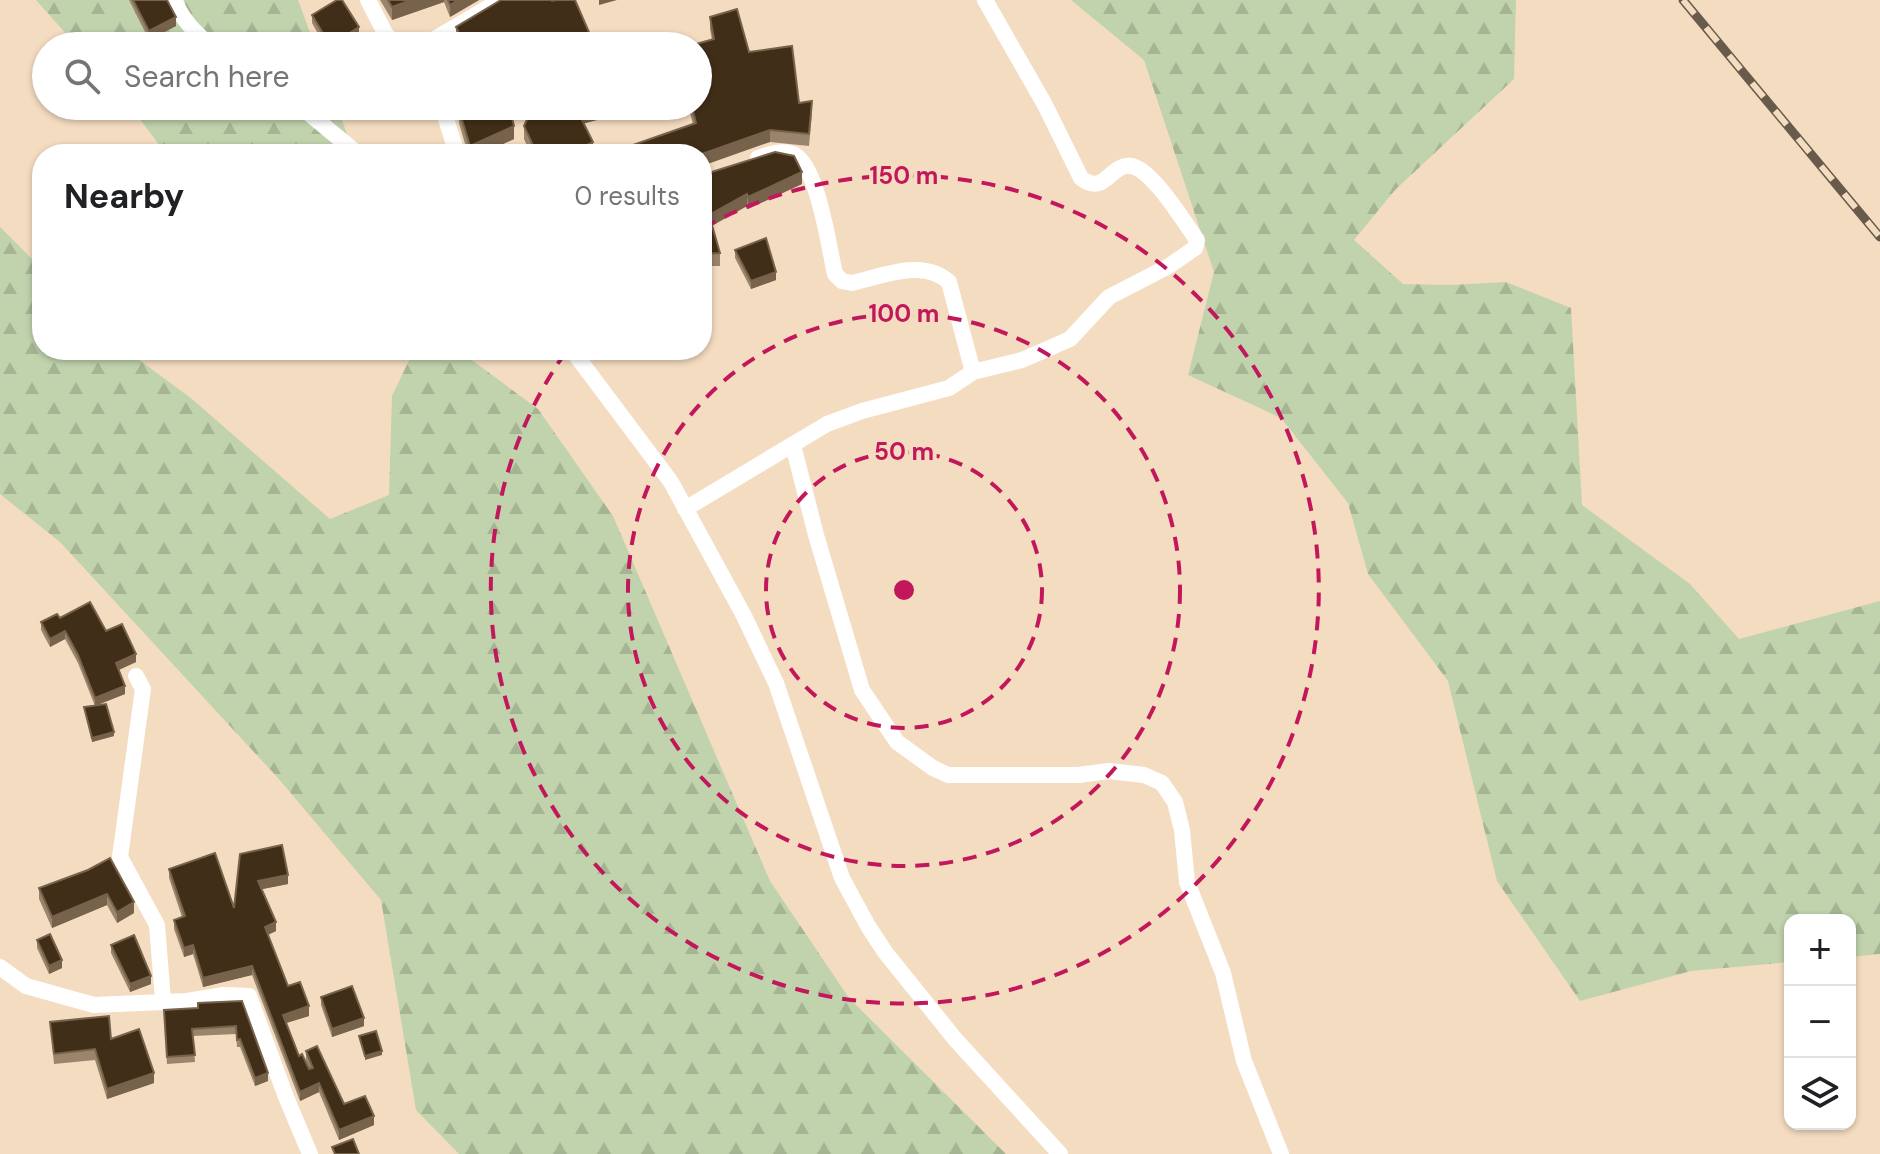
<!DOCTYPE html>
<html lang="en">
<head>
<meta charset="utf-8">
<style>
  :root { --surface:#fff; --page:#f6f6f6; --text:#202124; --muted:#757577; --line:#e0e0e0 }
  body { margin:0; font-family:"DM Sans",sans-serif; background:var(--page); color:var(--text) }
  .controls { position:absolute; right:24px; bottom:24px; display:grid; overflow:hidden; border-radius:16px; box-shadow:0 2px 6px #0004 }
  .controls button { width:72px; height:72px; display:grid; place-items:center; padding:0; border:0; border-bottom:2px solid var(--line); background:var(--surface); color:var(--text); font:40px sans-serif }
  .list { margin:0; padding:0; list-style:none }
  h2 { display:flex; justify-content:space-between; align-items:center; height:104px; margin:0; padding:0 32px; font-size:34px }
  h2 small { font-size:26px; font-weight:400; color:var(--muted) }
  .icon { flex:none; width:44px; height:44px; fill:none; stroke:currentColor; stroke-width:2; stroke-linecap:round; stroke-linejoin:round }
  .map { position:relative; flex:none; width:1880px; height:1154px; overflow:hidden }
  .search { position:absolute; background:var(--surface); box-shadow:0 2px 6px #0004; left:32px; top:32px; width:680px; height:88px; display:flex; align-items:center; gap:20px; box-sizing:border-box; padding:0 28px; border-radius:44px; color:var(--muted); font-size:30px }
  .panel { position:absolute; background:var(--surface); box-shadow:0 2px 6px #0004; left:32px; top:144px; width:680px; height:216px; border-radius:32px }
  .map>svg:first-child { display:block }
  .forest { fill:url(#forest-firs) }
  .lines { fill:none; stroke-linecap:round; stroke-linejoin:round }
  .minor { stroke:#fff; stroke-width:16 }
  .rail-casing { stroke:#695b4c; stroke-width:9 }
  .rail { stroke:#f4dcc1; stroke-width:6; stroke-dasharray:18; stroke-linecap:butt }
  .wall { fill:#9a856c }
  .shaded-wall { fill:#77624b }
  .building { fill:#412e18; stroke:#77624b; stroke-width:2 }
  .ring { fill:none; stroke:#c2185b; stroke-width:4; stroke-dasharray:14 10 }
  .centre { fill:#c2185b; stroke:#f4dcc1; stroke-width:4 }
  .ring-label { font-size:24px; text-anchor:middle; font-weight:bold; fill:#c2185b; stroke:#f4dcc1; stroke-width:8; stroke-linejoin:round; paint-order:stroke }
</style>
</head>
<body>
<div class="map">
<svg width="1880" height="1154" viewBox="0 0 1880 1154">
  <defs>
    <pattern id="forest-firs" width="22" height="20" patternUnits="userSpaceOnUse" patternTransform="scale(2)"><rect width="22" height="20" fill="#c0d3ad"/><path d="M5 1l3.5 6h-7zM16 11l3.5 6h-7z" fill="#a5b594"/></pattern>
  </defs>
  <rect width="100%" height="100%" fill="#f4dcc1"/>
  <path class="forest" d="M36,0H298L315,46H77Z
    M1071,0H1516L1514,79L1395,190L1354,240L1403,284L1451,285L1506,282L1571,308L1582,505L1690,584L1739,639L1880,601V954L1850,957V920H1790V962L1691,971L1580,1001L1497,881L1448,681L1368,574L1348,503L1281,418L1188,375L1214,272L1144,60Z
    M130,106H337L354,154H166Z
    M0,227L42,269V350H126L192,399L330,519L389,495L392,396L414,350H458L538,409L613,516L770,881L849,998L1006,1154H459L416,1110L381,900L278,778L60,542L0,494Z"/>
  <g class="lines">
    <path class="minor" d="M175,0C180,18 197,35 212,46
      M368,0L386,35L399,46
      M423,46L501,0
      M300,106L358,154
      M442,106L457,154
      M758,158C770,154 784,149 795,155C818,168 829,248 835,274L842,281L852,283C883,276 923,258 949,282L973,372
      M572,350L671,482L743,614L776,683L842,878L868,926L885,952L955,1039L1060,1154
      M793,445L816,535L862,690L897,742L933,768L948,775H1078L1109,771L1144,775L1162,783L1175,802L1182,830L1187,882L1223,973L1244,1061L1281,1154
      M685,509L827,424L862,411L949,388L973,372L1022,360L1070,339L1109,297L1169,266L1195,248L1197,240C1184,222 1152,169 1131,166C1110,163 1105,197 1081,178L1045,105L985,0
      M136,676L143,689L120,857L157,925L163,1000
      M0,967L26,986L94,1005L187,1001L224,995L249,996L286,1097L310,1154"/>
    <g class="rail-casing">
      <path id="rail" d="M1683,0L1880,237"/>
    </g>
    <use href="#rail" class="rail"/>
  </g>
  <path class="wall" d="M129,0H167L176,26L149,40Z
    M380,0H479L450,17L444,2L392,20Z
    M501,0L595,46H459L456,40V27Z
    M312,15L359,36L341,46H325L312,23Z
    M710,17L749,52L799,103L812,113L809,146L770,142L702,154H627V147L693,124L688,106H698L712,40L710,29Z
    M620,106V114L584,123L593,154H531L524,139V126Z
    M459,110L514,139L481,154H468L459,123Z
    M702,175L802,184L748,209L747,206L712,226L720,253V266H702Z
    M735,250L776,280L751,289L735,258Z
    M60,618L106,631L136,662L119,670L125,694L96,705L114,736L92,742L84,707L95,706L78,663L65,639L50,647L41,630V622Z
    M240,854L288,884L262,889L276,931L268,935L288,986L309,1016L286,1023L299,1056L309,1069L306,1060V1051L344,1104L374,1125L339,1140L319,1092L300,1101L252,975L203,987L193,954L184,957L174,929V920L182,917L169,878V869L234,908Z
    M88,870L134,913L117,923L107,905L52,928L39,899V888Z
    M37,940L62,968L49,974L37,948Z
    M111,945L151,984L130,992L111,953Z
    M321,997L364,1026L332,1037L321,1005Z
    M242,1001L268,1081L255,1086L240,1047H237L236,1034L193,1036L195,1062L167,1064L164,1018L198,1008Z
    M50,1022L111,1039L154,1083L107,1099L95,1060L54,1064Z"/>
  <path class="shaded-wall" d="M411,0H444V2L392,20V7Z
    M458,0H479L450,17V5Z
    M599,0H617L599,5Z
    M176,17V26L149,40V31Z
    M359,27V36L341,46H330Z
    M564,39V46H549Z
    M600,106H620V114L578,125V112Z
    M514,126V139L481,154H470V146Z
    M770,130V142L702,166V154Z
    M593,142V154H575V151Z
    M802,172V184L748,209V197Z
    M747,194V206L709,227V215Z
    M776,272V280L751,289V281Z
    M704,276V289H702V277Z
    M65,631V639L50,647V639Z
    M136,654V662L116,671V663Z
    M125,686V694L95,706V698Z
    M114,732V736L92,742V738Z
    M288,875V884L258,890V881Z
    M107,894V905L52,928V917Z
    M134,902V913L117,923V912Z
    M276,922V931L265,936V927Z
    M193,945V954L184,957V948Z
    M62,960V968L49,974V966Z
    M252,966V975L203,987V978Z
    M151,976V984L130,992V984Z
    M309,1006V1016L283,1024V1015Z
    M364,1018V1026L332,1037V1029Z
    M382,1051V1055L365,1060V1056Z
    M154,1073V1083L107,1099V1089Z
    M268,1073V1081L255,1086V1078Z
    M319,1083V1092L300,1101V1092Z
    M374,1116V1125L339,1140V1130Z"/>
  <path class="building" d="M133,0H167L176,17L149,31Z
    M337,0H342L359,27L330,45L312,15Z
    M388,0H411L392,7Z
    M448,0H458L450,5Z
    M501,0H551L552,1L556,0H575L595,46H566L564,39L549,46H473L472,43L465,46L456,27Z
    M737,9L749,52L792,46L799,103L812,101L809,134L770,130L702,154H631L627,147L696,123L692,106H698V46H689L714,39L710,17Z
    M468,106H509L514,126L470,146L459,110Z
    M533,106H600L578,112L593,142L575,151L578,154H537L524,126Z
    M775,152L794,156L802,172L748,197L747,194L709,215L720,253L702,254V175Z
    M766,238L776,272L751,281L735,250Z
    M90,602L106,631L122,624L136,654L116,663L125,686L95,698L78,655L65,631L50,639L41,622L57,614L60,618Z
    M106,704L114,732L92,738L84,707Z
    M282,845L288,875L258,881L276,922L265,927L288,986L300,982L309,1006L283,1015L299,1056L302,1054L309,1069L313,1068L306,1051L317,1046L344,1104L365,1096L374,1116L339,1130L319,1083L300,1092L252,966L203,978L193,945L184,948L174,920L185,916L169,869L215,853L234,908L240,854Z
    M110,858L134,902L117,912L107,894L52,917L39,888L88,870Z
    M50,934L62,960L49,966L37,940Z
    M134,935L151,976L130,984L111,945Z
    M352,986L364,1018L332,1029L321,997Z
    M242,1001L268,1073L255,1078L240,1039L237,1040L236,1026L192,1029L195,1055L167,1057L164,1010L198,1008V1003Z
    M109,1016L111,1039L139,1029L154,1073L107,1089L95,1049L54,1054L50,1022Z
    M376,1031L382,1051L365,1056L359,1036Z
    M353,1139L359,1154H335L332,1147Z"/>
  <g class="ring">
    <circle cx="904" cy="590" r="138"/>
    <circle cx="904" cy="590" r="276"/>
    <path d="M703 228A414 414 0 1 1 565 353"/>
  </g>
  <circle cx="904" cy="590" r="12" class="centre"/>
  <g class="ring-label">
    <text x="904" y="184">150 m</text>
    <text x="904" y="322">100 m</text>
    <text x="904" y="460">50 m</text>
  </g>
</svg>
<div class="controls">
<button>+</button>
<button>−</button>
<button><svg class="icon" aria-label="layers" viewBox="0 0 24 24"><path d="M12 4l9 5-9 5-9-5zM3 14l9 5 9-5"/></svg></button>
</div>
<div class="search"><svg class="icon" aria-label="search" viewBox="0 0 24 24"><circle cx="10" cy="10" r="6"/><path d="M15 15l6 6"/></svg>Search here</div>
<section class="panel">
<h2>Nearby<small>0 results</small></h2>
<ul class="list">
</ul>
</section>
</div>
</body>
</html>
